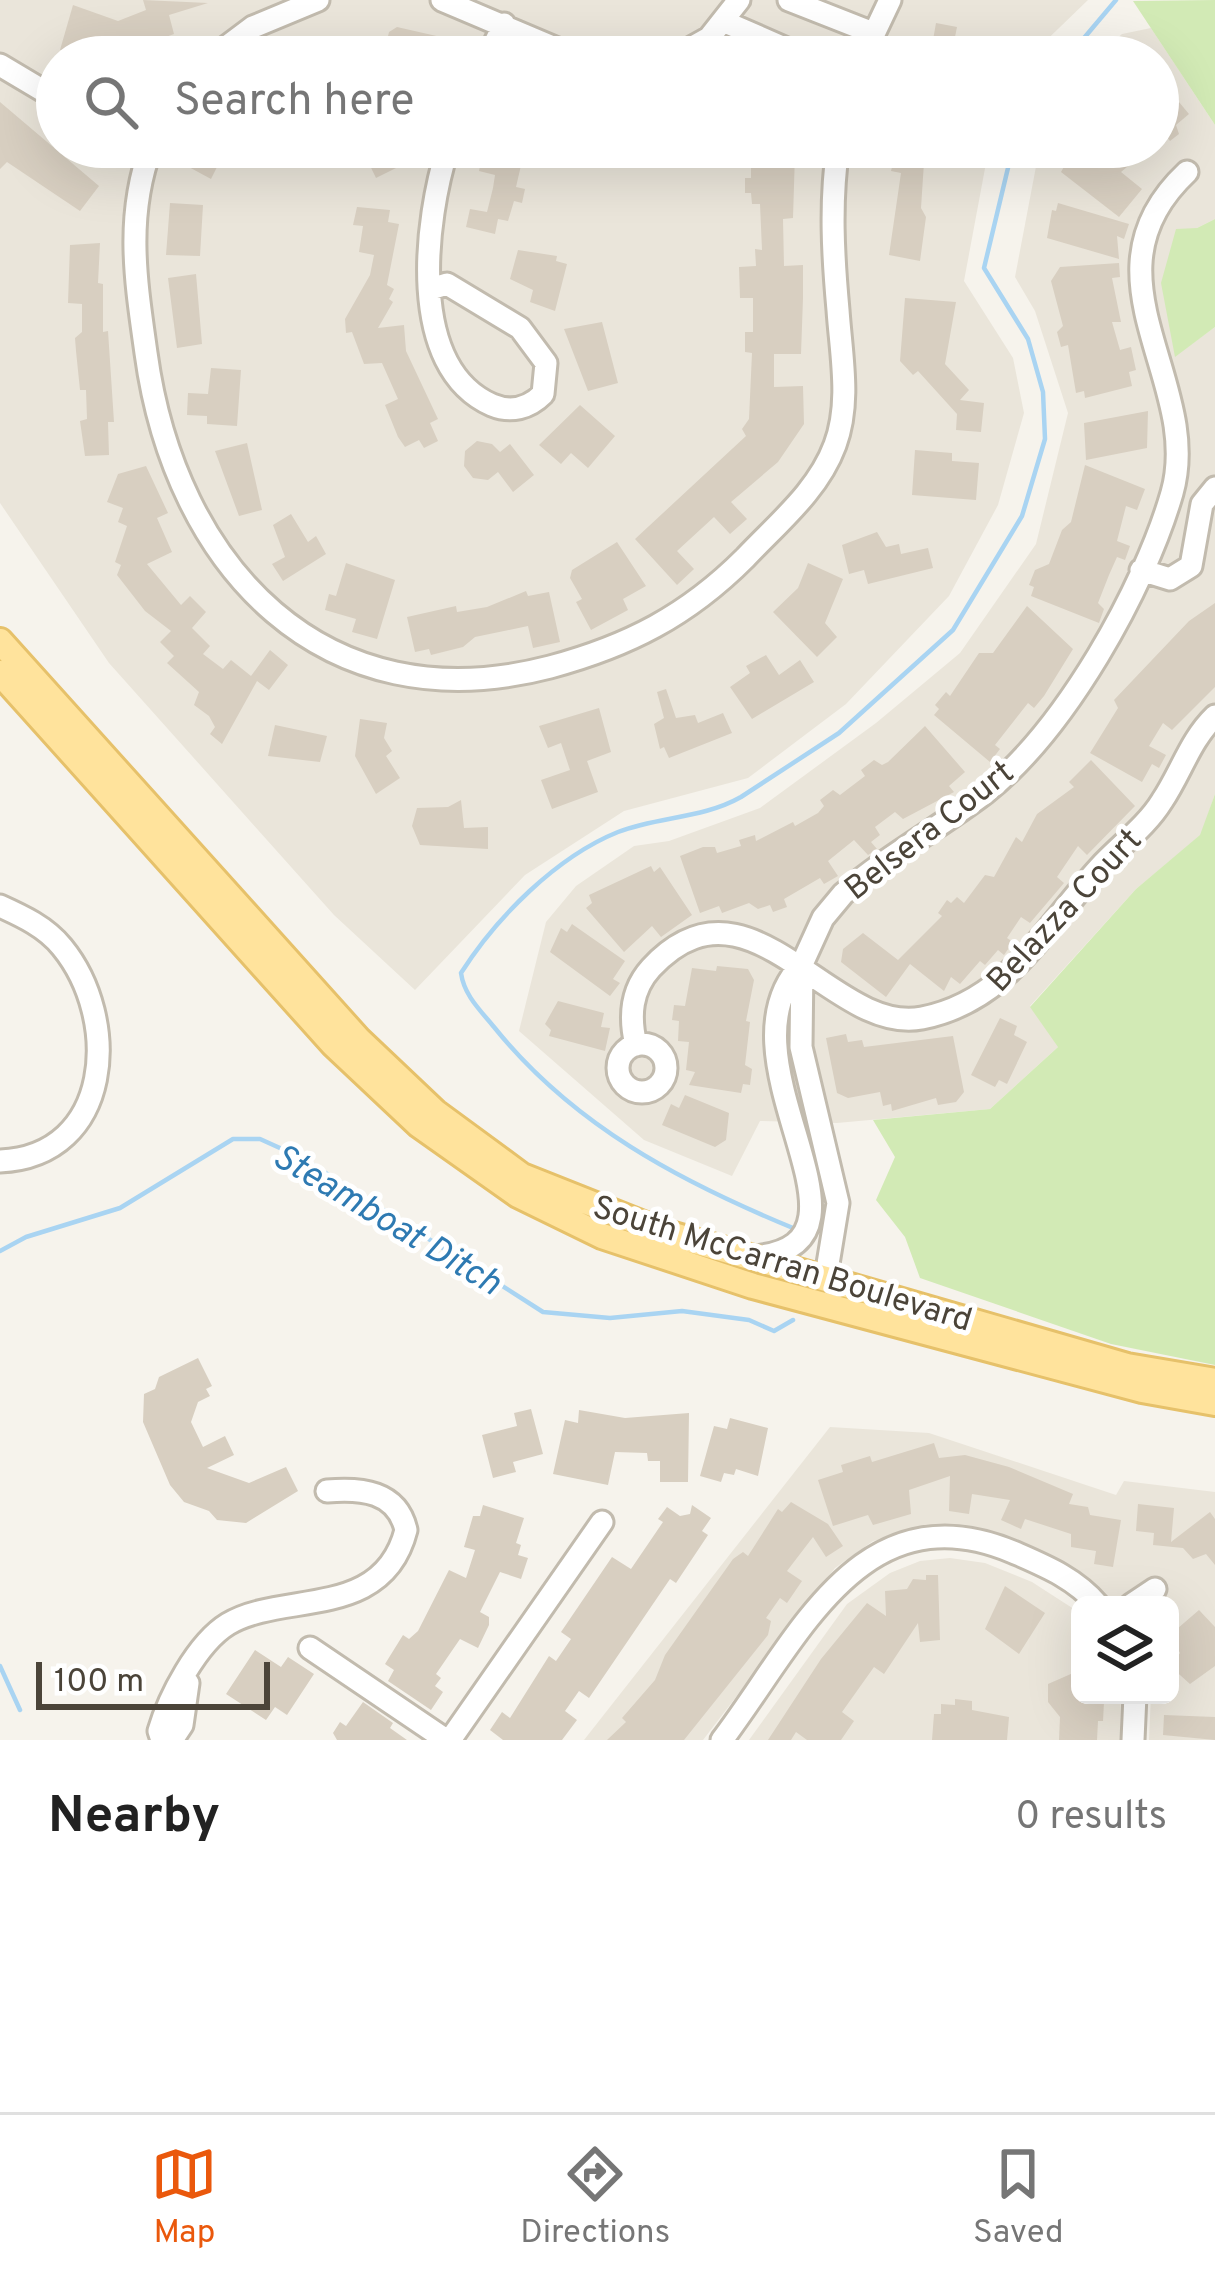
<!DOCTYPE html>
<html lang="en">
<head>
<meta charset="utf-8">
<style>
  :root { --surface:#fff; --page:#f6f6f6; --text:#222; --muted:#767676; --line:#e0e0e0; --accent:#ea580c }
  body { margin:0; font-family:Overpass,sans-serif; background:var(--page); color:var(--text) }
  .controls { position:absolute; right:36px; bottom:36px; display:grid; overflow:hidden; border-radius:18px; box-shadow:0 12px 48px #0002 }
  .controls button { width:108px; height:108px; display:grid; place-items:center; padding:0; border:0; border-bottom:3px solid var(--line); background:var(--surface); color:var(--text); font:60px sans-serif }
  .scale { position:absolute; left:36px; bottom:30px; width:234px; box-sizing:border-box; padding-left:12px; border:6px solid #4b4439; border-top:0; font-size:33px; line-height:42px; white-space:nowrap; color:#4b4439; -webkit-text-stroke:9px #fff; paint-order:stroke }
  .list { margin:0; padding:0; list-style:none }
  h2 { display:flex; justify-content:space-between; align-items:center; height:156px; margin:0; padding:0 48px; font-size:51px }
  h2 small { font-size:39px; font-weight:400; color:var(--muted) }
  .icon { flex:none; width:66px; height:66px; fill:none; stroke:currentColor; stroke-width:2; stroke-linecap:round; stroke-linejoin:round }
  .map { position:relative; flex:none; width:1215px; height:1740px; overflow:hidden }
  .search { position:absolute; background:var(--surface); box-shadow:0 12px 48px #0002; left:36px; right:36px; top:36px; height:132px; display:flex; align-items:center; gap:30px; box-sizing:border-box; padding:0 42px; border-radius:66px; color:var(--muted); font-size:45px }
  .sheet { height:372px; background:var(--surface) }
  nav { display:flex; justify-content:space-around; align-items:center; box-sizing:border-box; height:168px; border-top:3px solid var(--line); background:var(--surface); font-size:33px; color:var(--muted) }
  nav a { display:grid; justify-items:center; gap:6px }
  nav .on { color:var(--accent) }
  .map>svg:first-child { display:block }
  .residential { fill:#eae5da }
  .green { fill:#d2eab5 }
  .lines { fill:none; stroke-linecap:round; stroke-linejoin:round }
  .stream { stroke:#a9d4f2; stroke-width:4.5 }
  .building { fill:#d8cfc1 }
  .minor-casing { stroke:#c2bbae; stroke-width:27 }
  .major-casing { stroke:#e6c16a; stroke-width:30 }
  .minor { stroke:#fff; stroke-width:21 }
  .major { stroke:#ffe39c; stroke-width:24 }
  .labels { text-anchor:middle; stroke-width:10; stroke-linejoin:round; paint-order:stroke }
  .street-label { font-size:33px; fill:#4b4439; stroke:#fff }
  .water-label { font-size:36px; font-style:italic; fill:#2e7ab2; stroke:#fff }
</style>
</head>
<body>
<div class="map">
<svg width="1215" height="1740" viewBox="0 0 1215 1740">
  <rect width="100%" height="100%" fill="#f6f3ec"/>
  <path class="residential" d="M0,0H1088L1029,57H57V147H989L964,281L1013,358L1024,413L998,505L949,596L846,704L748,778L624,811L525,875L415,990L334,915L109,663L0,503Z
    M1151,28L1215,125V219L1197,228L1175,356L1215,327V794L1201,835L1136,889L1030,1006L1059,1046L990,1109L837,1123L760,1121L732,1176L644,1140L519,1031L546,922L576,886L634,846L669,841L760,808L876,723L960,653L1036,544L1068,413L1035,311L1015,277L1038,156L1043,147H1158V57H1096L1122,34Z
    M830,1427L929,1433L1116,1495L1124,1481L1215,1492V1740H1149L1151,1695H1170V1605H1112L1079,1573L1023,1545L968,1528L943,1526L873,1541L835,1568L703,1740H584Z
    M950,1558L985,1563L1032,1582L1080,1613V1695H1121L1120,1740H749L847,1604L890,1573L920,1561Z"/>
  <path class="green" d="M1215,0V125L1133,1Z
    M1215,219V327L1175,357L1161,283L1176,229L1197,228Z
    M1215,794V1365L1111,1344L920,1278L905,1237L876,1200L895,1157L873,1120L990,1109L1058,1047L1030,1007L1136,889L1200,835Z"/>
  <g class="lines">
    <path class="stream" d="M1068,57L1116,0
      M793,1228C679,1181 573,1125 494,1027C480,1010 464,995 461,973C496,918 556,857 618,832C659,816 702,819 741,797L839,733L953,630L1022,516L1045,439L1043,392L1028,339L984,268L1013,147
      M0,1251L26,1237L120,1208L233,1139H260L302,1158L543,1312L610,1318L682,1311L749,1320L774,1331L793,1320
      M0,1666L20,1710"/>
  </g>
  <path class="building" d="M143,0L208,3L169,15L174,34L111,57L60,50L73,5L118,21L146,10Z
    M936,23L957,27L955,37L975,44L972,57H930Z
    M397,27L454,40L450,57H383L389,32Z
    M1158,77L1189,114L1176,125L1179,134L1170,141L1158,126Z
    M0,102L99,186L80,211L7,162L0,169Z
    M198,147H227L211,179L187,166Z
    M361,147H390L400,166L376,178Z
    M484,147H518L512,159L522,161L516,187L525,189L522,203L514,201L508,221L498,219L495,234L466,227L470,209L487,212L493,188L495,175L479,171Z
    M897,147H925L921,208L926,217L920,261L889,255L901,173L891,171Z
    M1075,147H1132L1139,157L1121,172L1142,189L1119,217L1061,172Z
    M772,153H795L793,218L783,219L784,266L803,265V298L801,354H774V387L803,386L804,424L778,462L731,502L747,519L730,534L714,517L677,551L694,569L677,585L635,539L746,436L742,429L749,419L752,353L745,352V332H753V298H740L739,267L756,266L755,249L762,250L760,204H752L751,193H745V178H751V161L772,160Z
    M170,203L203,205L200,256L166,255Z
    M1058,203L1129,224L1124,239L1117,236L1119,259L1047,238L1052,210L1056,211Z
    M357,207L390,210L388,222L399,224L387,285L394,289L389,299L393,302L378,328L404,325L406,351L438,419L430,423L438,441L424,448L419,440L405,447L398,437L385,405L398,399L382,363L364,364L352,332L346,333L345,319L370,275L374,255L359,252L363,226L353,225Z
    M100,243L98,283L103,284V332L108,331L114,422H108L109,455L85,456L80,421L87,419L86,390H80L76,351L75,338L82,332V304L68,303L70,245Z
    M518,250L557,256L556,261L567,264L555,311L530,302L533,290L510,279Z
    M1119,263L1120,277L1112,278L1121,322H1112L1120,350L1131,347L1136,370L1129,372L1132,386L1085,398L1084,391L1076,393L1068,345L1061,347L1057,332L1063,326L1051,281L1060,267Z
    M196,274L202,344L177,348L168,278Z
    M905,298L956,302L945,364L969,390L960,400L984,403L981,432L956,430L957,414L918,371L913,375L900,361Z
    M602,322L618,383L588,391L564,329Z
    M211,368L241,370L237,426L207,424V416L187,415L188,393L208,394Z
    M580,405L615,436L588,468L571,453L561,464L539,445Z
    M1148,411L1147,448L1086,460L1084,423Z
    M477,441L492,444L500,452L510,444L534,475L513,492L498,472L488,480L473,478L464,466L465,451Z
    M247,443L262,510L239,516L215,451Z
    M915,450L952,453V461L979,463L976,500L912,495Z
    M1085,465L1145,489L1137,510L1126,506L1117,541L1130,546L1125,560L1117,557L1109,575L1098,603L1104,609L1099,623L1031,596L1034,587L1029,585L1035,570L1049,564L1062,530L1071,522Z
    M146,466L168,513L157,518L172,552L147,564L181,605L190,596L206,612L192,628L210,646L203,654L223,669L231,660L251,676L270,650L288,665L269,690L257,681L222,744L210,734L215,727L209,716L194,705L199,692L167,663L174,656L160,642L171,631L145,611L117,575L121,565L115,562L127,526L118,522L123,508L107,502L118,474Z
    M291,514L308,542L316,536L326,554L283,581L272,564L285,557L273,525Z
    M877,532L886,547L899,544L901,554L928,548L933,568L868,584L864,570L849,574L842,545Z
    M617,542L646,586L623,599L628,610L591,630L576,602L582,599L570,578L572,570Z
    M346,563L395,580L377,639L352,632L356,619L325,610L329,594L336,596Z
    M808,563L843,579L825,623L837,637L817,657L773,612L798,588Z
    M526,591L528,596L549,592L560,642L533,648L528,626L475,637L463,647L431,655L429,649L415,652L407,617L456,606L457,612L487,607Z
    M1215,603V687L1172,730L1163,723L1149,746L1166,755L1159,768L1152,764L1142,782L1090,753L1118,708L1114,700L1189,621Z
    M1027,606L1073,649L1044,696L1034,708L1028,703L995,745L1000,749L990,762L934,715L939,709L935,705L946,692L950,696L979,653H993Z
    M766,655L779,675L800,660L814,682L752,719L730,687L750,673L746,666Z
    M666,689L676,718L695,715L698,723L723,713L732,733L669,758L664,747L660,749L654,724L664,718L657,692Z
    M599,708L611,752L587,761L598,792L552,809L541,780L570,770L561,743L548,748L539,726Z
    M360,719L387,723L384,738L392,751L386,756L400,778L376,794L355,756Z
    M275,725L327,736L320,762L268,756Z
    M925,726L965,772L949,786L954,792L903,819L895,812L875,827L880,835L871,842L877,849L868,855L854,840L828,861L838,876L824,884L820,878L784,899L787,907L773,912L770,905L758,909L749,903L722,913L719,906L700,913L680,856L703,847H715L717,853L741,846L739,840L755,835L756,841L793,822L795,826L818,813L824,806L820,800L833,790L840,795L865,776L861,770L874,760L882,765L888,762Z
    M1091,760L1135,806L1087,855L1078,846L1057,877L1064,883L1030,923L1021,917L1007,938L1013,942L1004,955L998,950L985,965L980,961L960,984L951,977L944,991L910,964L886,997L841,962L843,949L863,933L898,960L942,916L938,913L947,900L951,903L957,897L964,903L985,875L994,877L1016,837L1022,842L1037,814L1074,787L1069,782Z
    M461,800L464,828L488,827V849L420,845L412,826L417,808L448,807Z
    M651,866L654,872L660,867L692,915L661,937L652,926L624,952L586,908L592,903L589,895Z
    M572,924L625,961L613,979L620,983L610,996L550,952L561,928L567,932Z
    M717,966L748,969L754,980L746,1021L750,1022L745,1065L752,1069L750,1085L743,1084L741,1093L689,1085L695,1072L686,1070L689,1042L678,1041L679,1021L672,1020L674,1005L685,1006L692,968L716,971Z
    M558,1001L604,1013L601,1027L610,1028L605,1051L549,1036L551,1030L545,1024Z
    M1000,1018L1017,1026L1014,1035L1027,1042L1007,1084L999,1080L995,1087L971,1075Z
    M846,1034L848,1042L862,1040L864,1047L953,1036L964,1092L956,1102L938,1105L936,1098L892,1111L891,1104L883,1106L880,1092L848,1098L837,1093L826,1038Z
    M685,1095L729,1113L726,1140L715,1147L662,1125L671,1104L679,1108Z
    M198,1358L212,1386L206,1389L210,1396L198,1402L191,1422L203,1447L225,1436L234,1455L207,1468L249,1483L286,1467L298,1491L246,1523L217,1520L209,1511L184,1502L170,1485L143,1422L144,1394L155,1389L159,1377Z
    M531,1409L543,1454L513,1462L516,1472L493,1478L482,1435L517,1426L514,1413Z
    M579,1410L625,1418L689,1413L688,1482H660V1461H648L647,1453L615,1452L608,1485L553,1474L565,1420L578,1423Z
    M730,1418L768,1428L758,1476L736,1469L734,1475L724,1473L721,1482L700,1476L714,1426L727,1429Z
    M934,1443L939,1458L965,1455L1009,1467L1073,1494L1069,1504L1088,1507L1090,1515L1121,1520L1113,1567L1094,1564L1096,1551L1071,1547V1534L1025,1519L1021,1529L1001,1520L1010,1500L972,1494L969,1514L949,1511L950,1476L909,1490L911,1514L873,1525L868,1515L833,1526L818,1480L843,1472L841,1465L870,1456L872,1462Z
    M791,1502L828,1524L843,1546L826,1557L813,1537L787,1571L802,1581L787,1603L780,1598L766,1618L771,1621L768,1635L684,1740H607L626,1722L622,1718L655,1680L665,1655L733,1559L743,1552L748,1556L778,1509L782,1512Z
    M1138,1504L1174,1508L1171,1542L1210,1512L1215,1519V1565L1206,1554L1193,1559L1183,1548L1153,1545L1154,1533L1136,1531Z
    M483,1505L524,1518L516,1543L521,1545L518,1555L528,1558L521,1579L500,1572L480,1612L489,1617V1625L478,1648L460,1639L436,1674L441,1678L435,1686L443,1692L431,1710L388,1681L394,1670L385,1664L403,1635L409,1639L418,1631L449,1570L466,1578L475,1550L464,1547L473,1516H480Z
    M692,1505L711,1518L702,1531L708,1535L676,1583L670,1579L589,1698L579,1691L565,1711L577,1720L562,1740H503L490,1730L502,1712L510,1718L549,1656L556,1661L571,1639L561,1632L612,1557L631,1569L663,1522L658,1519L667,1507L680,1516L690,1514Z
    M926,1575H938L940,1640L920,1642L918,1623L884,1674L874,1667L842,1712L854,1721L841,1740H807L796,1732L791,1740H768L821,1659L867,1603L886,1616L885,1591L907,1589L913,1579L926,1580Z
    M1005,1586L1045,1613L1019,1654L985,1629Z
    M1199,1610L1215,1627V1666L1190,1684L1170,1666L1180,1653L1170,1635Z
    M255,1650L281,1667L288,1657L314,1674L287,1715L275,1707L266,1720L226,1694Z
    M1080,1670V1695L1104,1702L1103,1721H1098L1097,1740H1059L1060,1717L1048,1702V1684Z
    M955,1699L972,1701V1710L1009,1717L1007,1740H932L934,1714H941V1704L955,1705Z
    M363,1702L393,1723L390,1728L407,1740H337L333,1733L340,1722L346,1726Z
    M1164,1715L1215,1717V1740L1163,1735Z"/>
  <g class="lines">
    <g class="minor-casing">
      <path id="minor" d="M442,0L576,57
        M789,0L873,33
        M725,22L805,57
        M213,57L253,27L318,0
        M488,57L504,24
        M675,57L709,38L739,0
        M863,57L890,0
        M0,65L57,99
        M151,147C125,217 136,282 146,353C175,567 324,726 550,667C628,646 687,616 745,558C778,523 818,491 835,445C851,402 841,355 838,310C833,255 830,202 838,147
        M431,289L447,284L520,328L546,363L543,394C529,408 511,413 492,405C406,367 425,219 448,147
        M1141,570L1170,579L1191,566L1202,504L1215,488
        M0,906C22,916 46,927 62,947C121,1019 113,1156 0,1161
        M618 1068a24 24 0 1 1 48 0a24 24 0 1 1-48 0Z
        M636,1045C629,1016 631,990 651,968C749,862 831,1036 922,1018C1008,1001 1044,928 1099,868C1119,846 1146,827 1162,801C1181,773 1190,740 1215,716
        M753,1257C899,1245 710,1060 802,964
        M826,1276L838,1203L801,1047L802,964L823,918L843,894C887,856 939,828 985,793C1065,730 1144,590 1172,493C1204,381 1076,276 1187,172
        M1131,1605L1155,1589
        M310,1648L446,1740
        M162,1740L159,1731C169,1697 197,1643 228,1624C283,1591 383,1621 406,1530C397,1491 361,1488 327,1491
        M172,1740L182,1725L188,1683
        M450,1740L602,1522
        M722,1740C798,1640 861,1488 1013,1552C1045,1566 1075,1578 1098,1605
        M1133,1740L1135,1695"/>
    </g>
    <g class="major-casing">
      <path id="major" d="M0,641L359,1040L435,1112L522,1176L663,1232L1127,1366L1215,1381
        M0,673L333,1044L419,1125L518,1195L602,1236L753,1286L1142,1390L1215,1403"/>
    </g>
    <use href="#minor" class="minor"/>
    <use href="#major" class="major"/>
  </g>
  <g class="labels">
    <g class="street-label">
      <text transform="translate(928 829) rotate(-38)" y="12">Belsera Court</text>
      <text transform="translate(1063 909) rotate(-47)" y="12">Belazza Court</text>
      <text transform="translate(783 1262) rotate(17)" y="12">South McCarran Boulevard</text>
    </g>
    <g class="water-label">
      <text transform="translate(388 1218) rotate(31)" y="13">Steamboat Ditch</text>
    </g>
  </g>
</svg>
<div class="controls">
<button><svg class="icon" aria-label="layers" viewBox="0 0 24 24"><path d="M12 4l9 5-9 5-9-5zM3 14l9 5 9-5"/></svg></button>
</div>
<div class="scale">100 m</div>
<div class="search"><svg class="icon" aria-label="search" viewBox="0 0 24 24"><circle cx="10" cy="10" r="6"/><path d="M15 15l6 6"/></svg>Search here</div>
</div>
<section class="sheet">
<h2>Nearby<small>0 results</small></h2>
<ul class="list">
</ul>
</section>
<nav>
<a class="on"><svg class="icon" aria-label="map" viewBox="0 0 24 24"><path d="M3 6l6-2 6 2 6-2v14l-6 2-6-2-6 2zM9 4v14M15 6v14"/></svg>Map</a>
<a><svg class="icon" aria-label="directions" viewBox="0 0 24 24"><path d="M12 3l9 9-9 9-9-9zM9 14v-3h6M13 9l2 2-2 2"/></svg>Directions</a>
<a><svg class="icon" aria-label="saved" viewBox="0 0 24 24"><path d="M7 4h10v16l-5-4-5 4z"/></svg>Saved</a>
</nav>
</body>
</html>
